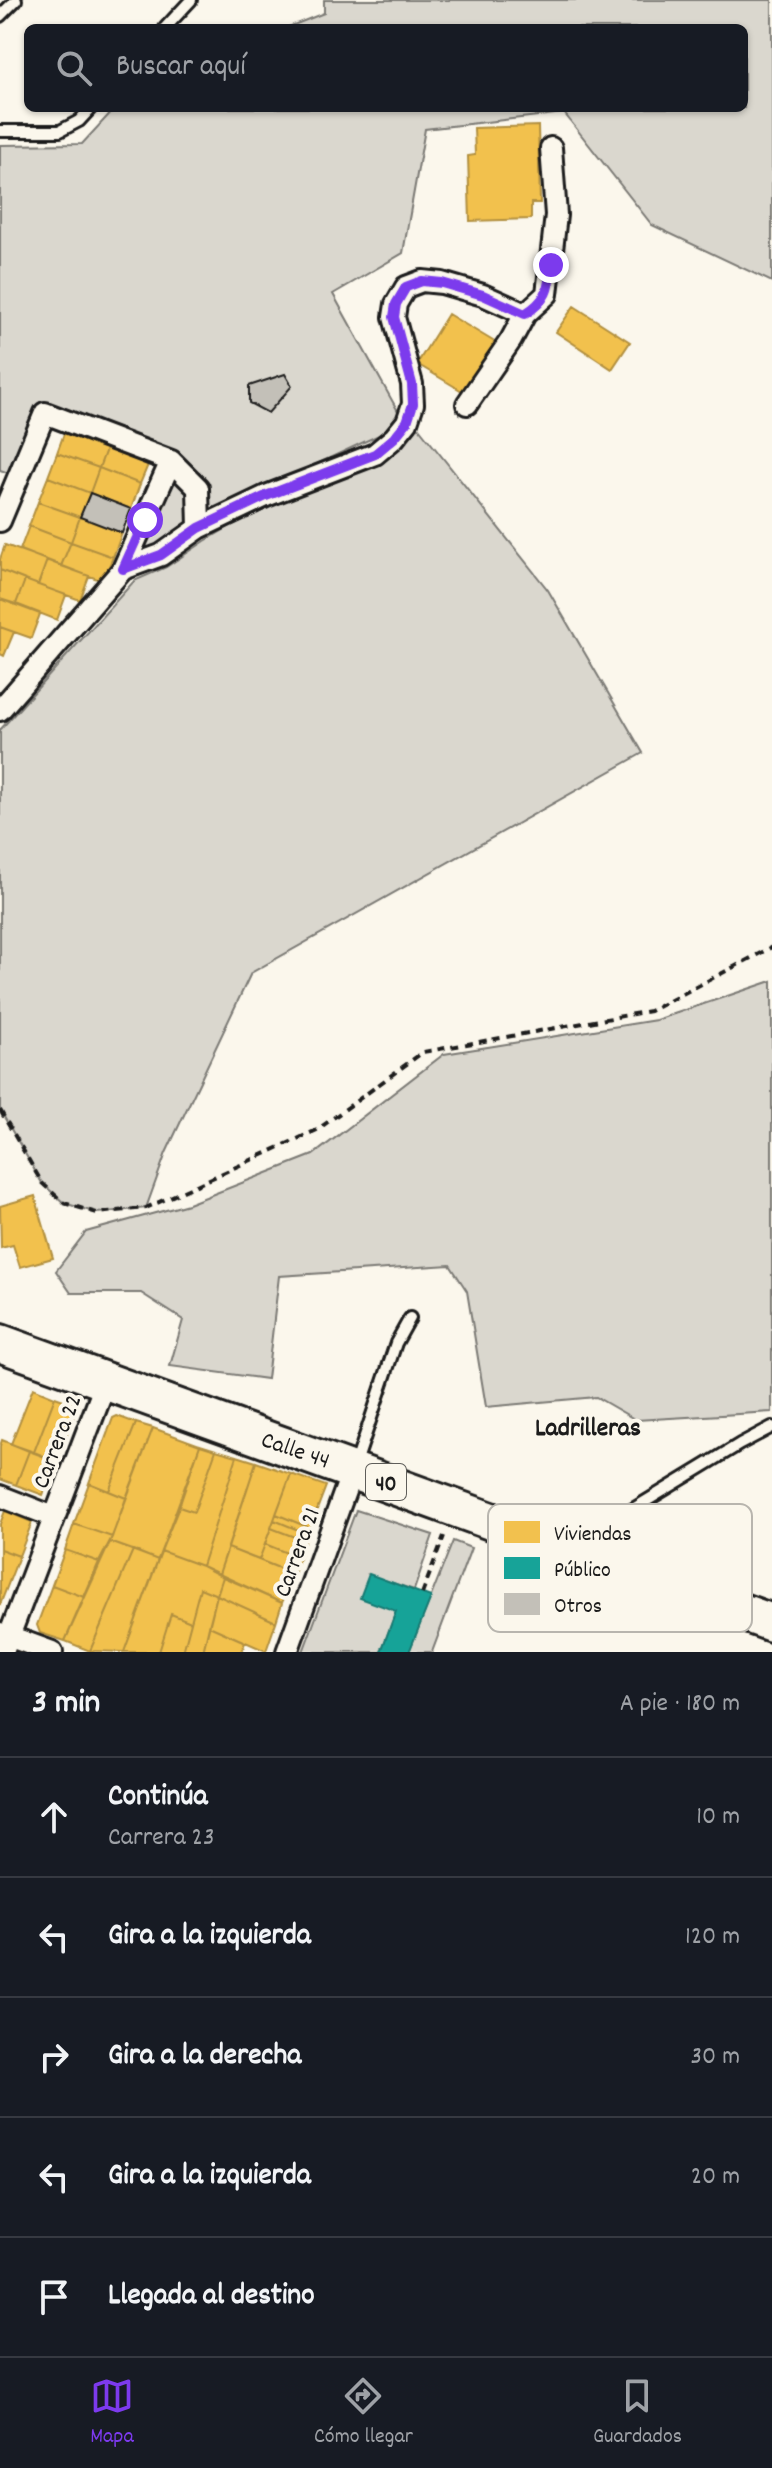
<!DOCTYPE html>
<html lang="es">
<head>
<meta charset="utf-8">
<style>
  :root { --surface:#171b24; --page:#20242c; --text:#f1f3f6; --muted:#9ea1a6; --line:#363941; --accent:#7c3aed }
  body { margin:0; font-family:Dekko,sans-serif; background:var(--page); color:var(--text) }
  .stop { position:absolute; width:24px; height:24px; margin:-18px; border:6px solid #7c3aed; border-radius:50%; background:#fff }
  .stop.end { background:#7c3aed; border-color:#fff; box-shadow:0 2px 8px #0008 }
  .list { margin:0; padding:0; list-style:none }
  h2 { display:flex; justify-content:space-between; align-items:center; height:104px; margin:0; padding:0 32px; font-size:34px }
  h2 small { font-size:26px; font-weight:400; color:var(--muted) }
  .list li { display:grid; grid-template-columns:52px 1fr auto; gap:24px; align-items:center; box-sizing:border-box; height:120px; padding:0 32px; border-top:2px solid var(--line) }
  .list b { display:block; font-size:30px; white-space:nowrap }
  .list p { margin:0; font-size:26px; white-space:nowrap; color:var(--muted) }
  .list em { font-size:26px; font-style:normal; color:var(--muted) }
  .icon { flex:none; width:44px; height:44px; fill:none; stroke:currentColor; stroke-width:2; stroke-linecap:round; stroke-linejoin:round }
  .map { position:relative; flex:none; width:772px; height:1652px; overflow:hidden }
  .search { position:absolute; background:var(--surface); box-shadow:0 2px 6px #0004; left:24px; right:24px; top:24px; height:88px; display:flex; align-items:center; gap:20px; box-sizing:border-box; padding:0 28px; border-radius:12px; color:var(--muted); font-size:30px }
  .sheet { height:704px; background:var(--surface) }
  nav { display:flex; justify-content:space-around; align-items:center; box-sizing:border-box; height:112px; border-top:2px solid var(--line); background:var(--surface); font-size:22px; color:var(--muted) }
  nav a { display:grid; justify-items:center; gap:4px }
  nav .on { color:var(--accent) }
  .map>svg:first-child { display:block }
  .green { fill:#dad7ce; stroke:#7b7a75; stroke-width:2 }
  .homes { fill:#f2c14e; stroke:#b2903f; stroke-width:2 }
  .public { fill:#17a398; stroke:#187a73; stroke-width:2 }
  .building { fill:#c3c0b8; stroke:#1c1c1c; stroke-width:2 }
  .lines { fill:none; stroke-linecap:round; stroke-linejoin:round }
  .lane-casing { stroke:#1c1c1c; stroke-width:16 }
  .street-casing { stroke:#1c1c1c; stroke-width:26 }
  .highway-casing { stroke:#1c1c1c; stroke-width:42 }
  .path { stroke:#1c1c1c; stroke-width:4; stroke-dasharray:8 6; stroke-linecap:butt }
  .lane { stroke:#fbf7ec; stroke-width:10 }
  .street { stroke:#fbf7ec; stroke-width:20 }
  .highway { stroke:#fbf7ec; stroke-width:36 }
  .route { stroke:#7c3aed; stroke-width:10 }
  .labels { text-anchor:middle; stroke-width:8; stroke-linejoin:round; paint-order:stroke }
  .shield { fill:#fbf7ec; stroke:#5f5e5a; stroke-width:2 }
  .shield-label { font-size:22px; font-weight:bold; fill:#1c1c1c }
  .street-label { font-size:24px; fill:#1c1c1c; stroke:#fbf7ec }
  .neighbourhood-label { font-size:26px; font-weight:bold; fill:#1c1c1c; stroke:#fbf7ec }
  .key { fill:#fbf7ec; stroke:#b8b5ae; stroke-width:2 }
  .key-label { font-size:22px; fill:#1c1c1c }
</style>
</head>
<body>
<div class="map">
<svg width="772" height="1652" viewBox="0 0 772 1652">
  <rect width="100%" height="100%" fill="#fbf7ec"/>
  <filter id="ink" filterUnits="userSpaceOnUse"><feTurbulence type="fractalNoise" baseFrequency=".0125" numOctaves="2"/><feDisplacementMap in="SourceGraphic" scale="16" xChannelSelector="R" yChannelSelector="G"/><feConvolveMatrix kernelMatrix="1 2 1 2 8 2 1 2 1" color-interpolation-filters="sRGB"/></filter>
  <g filter="url(#ink)">
    <path class="green" d="M324,0H772V282L652,225L564,113L425,129L403,253L333,294L399,413L392,429L211,513L208,486L176,453L46,404L39,405L12,474L0,470V145L82,144L115,108H744V28H286L324,13Z
      M415,423L548,590L643,753L251,973L166,1153L146,1208L97,1213L64,1203L42,1183L0,1110V730L134,581L166,567L205,541L234,524L318,484Z
      M173,477L190,491V523L159,545L140,553Z
      M772,981V1412L636,1420L596,1397L486,1407L467,1291L450,1265L279,1276L267,1379L170,1366L183,1320L141,1293H71L56,1271L86,1232L188,1204L313,1155L444,1054L656,1020Z
      M356,1510L433,1535L414,1590L369,1575L396,1611L381,1652H303Z
      M453,1541L471,1548L432,1652H409Z"/>
    <path class="homes" d="M538,126L540,203H531V219L470,221L468,156L475,155L474,128Z
      M574,306L630,342L612,369L556,332Z
      M448,314L498,344L467,394L417,364Z
      M66,428L108,444L99,468L57,453Z
      M108,444L150,460L140,484L99,468Z
      M57,453L99,468L90,493L48,477Z
      M99,468L140,484L131,509L90,493Z
      M48,477L90,493L80,517L38,502Z
      M38,502L80,517L71,542L29,526Z
      M80,517L122,533L113,557L71,542Z
      M29,526L71,542L61,566L20,550Z
      M71,542L113,557L103,581L61,566Z
      M5,545L47,560L38,585L0,570V559Z
      M47,560L89,576L80,600L38,585Z
      M0,570L25,580L16,604L0,599Z
      M25,580L66,595L57,620L16,604Z
      M0,599L40,614L31,638L0,627Z
      M0,627L14,632L4,656L0,654Z
      M35,1196L53,1258L20,1267L13,1245L1,1248L0,1206Z
      M33,1388L55,1397L34,1452L11,1444Z
      M55,1397L78,1405L56,1461L34,1452Z
      M117,1416L136,1423L109,1491L89,1483L113,1418Z
      M136,1423L153,1428L126,1498L109,1491Z
      M153,1428L200,1445L158,1560L110,1542Z
      M2,1440L29,1451L16,1485L0,1479V1446Z
      M200,1445L216,1450L194,1512L179,1507Z
      M216,1450L237,1456L202,1566L161,1551L179,1507L194,1512Z
      M29,1451L56,1461L43,1495L16,1485Z
      M237,1456L256,1462L219,1574L202,1566Z
      M256,1462L291,1474L259,1560L228,1548Z
      M291,1474L326,1486L310,1528L276,1514Z
      M89,1483L126,1498L112,1537L74,1524Z
      M5,1511L32,1522L19,1556L0,1549V1524Z
      M276,1514L310,1528L308,1534L274,1520Z
      M274,1520L308,1534L305,1541L271,1528Z
      M74,1524L112,1537L99,1562L65,1550Z
      M271,1528L305,1541L299,1558L265,1544Z
      M110,1542L133,1550L90,1651L65,1641Z
      M265,1544L299,1558L294,1574L259,1560Z
      M228,1548L294,1574L282,1603L219,1574Z
      M0,1549L19,1556L0,1605Z
      M65,1550L99,1562L84,1597L52,1585Z
      M133,1550L158,1560L124,1652L90,1651Z
      M161,1551L202,1566L223,1577L217,1595L200,1588L191,1622L171,1614L159,1652H124Z
      M223,1577L282,1603L276,1622L217,1595Z
      M52,1585L84,1597L65,1641L40,1633L37,1625Z
      M200,1588L217,1595L203,1652H183Z
      M217,1595L276,1622L266,1651L209,1626Z
      M171,1614L191,1622L183,1652H159Z
      M209,1626L245,1642L242,1652H203Z"/>
    <path class="public" d="M369,1574L431,1597L409,1652H381L396,1611L360,1598Z"/>
    <path class="building" d="M285,374L292,386L268,413L249,403V386Z
      M90,493L131,509L122,533L80,517Z"/>
    <g class="lines">
      <g class="lane-casing">
        <path id="lane" d="M0,16L16,0
          M165,28L191,0
          M0,131H60L79,121L91,108
          M355,1466L396,1343L410,1318
          M577,1543L740,1444L772,1427"/>
      </g>
      <g class="street-casing">
        <path id="street" d="M467,404L511,340L525,314
          M0,521L45,413L171,461L198,488L199,528L161,555L123,569
          M199,528L266,496L375,454L394,438L407,422L413,404L412,384L394,317L396,304L406,287L422,281L442,283L483,295L525,314L547,294L556,215L551,148
          M0,710L123,569L171,461
          M0,1496L54,1517
          M0,1633L52,1652
          M3,1652L106,1382
          M287,1652L353,1469"/>
      </g>
      <g class="highway-casing">
        <path id="highway" d="M0,1343L772,1623"/>
      </g>
      <path class="path" d="M0,1110L42,1183L64,1203L97,1213L146,1208L317,1130L423,1052L650,1011L772,947
        M422,1594L444,1536"/>
      <use href="#lane" class="lane"/>
      <use href="#street" class="street"/>
      <use href="#highway" class="highway"/>
    </g>
  </g>
  <g class="lines" filter="url(#ink)">
    <path class="route" d="M145,520L123,569L161,555L199,528L266,496L375,454L394,438L407,422L413,404L412,384L394,317L396,304L406,287L422,281L442,283L483,295L525,314C547,300 549,290 551,265"/>
  </g>
  <g class="labels">
    <rect class="shield" x="366" y="1464" width="40" height="36" rx="6"/>
    <g class="shield-label">
      <text x="386" y="1490">40</text>
    </g>
    <g class="street-label">
      <text transform="translate(56 1441) rotate(-69)" y="8">Carrera 22</text>
      <text transform="translate(296 1449) rotate(19)" y="8">Calle 44</text>
      <text transform="translate(296 1552) rotate(-70)" y="8">Carrera 21</text>
    </g>
    <g class="neighbourhood-label">
      <text x="588" y="1435">Ladrilleras</text>
    </g>
  </g>
  <rect x="488" y="1504" width="264" height="128" rx="12" class="key"/>
  <rect x="504" y="1521" width="36" height="22" fill="#f2c14e"/>
  <rect x="504" y="1557" width="36" height="22" fill="#17a398"/>
  <rect x="504" y="1593" width="36" height="22" fill="#c3c0b8"/>
  <g class="key-label">
    <text x="554" y="1540">Viviendas</text>
    <text x="554" y="1576">Público</text>
    <text x="554" y="1612">Otros</text>
  </g>
</svg>
<div class="stop" style="left:145px;top:520px"></div>
<div class="stop end" style="left:551px;top:265px"></div>
<div class="search"><svg class="icon" aria-label="search" viewBox="0 0 24 24"><circle cx="10" cy="10" r="6"/><path d="M15 15l6 6"/></svg>Buscar aquí</div>
</div>
<section class="sheet">
<h2>3 min<small>A pie · 180 m</small></h2>
<ul class="list">
<li><svg class="icon" aria-label="ahead" viewBox="0 0 24 24"><path d="M12 20V5M6 11l6-6 6 6"/></svg><div><b>Continúa</b><p>Carrera 23</p></div><em>10 m</em></li>
<li><svg class="icon" aria-label="left" viewBox="0 0 24 24"><path d="M17 20v-9H6M10 6l-5 5 5 5"/></svg><div><b>Gira a la izquierda</b></div><em>120 m</em></li>
<li><svg class="icon" aria-label="right" viewBox="0 0 24 24"><path d="M7 20v-9h11M14 6l5 5-5 5"/></svg><div><b>Gira a la derecha</b></div><em>30 m</em></li>
<li><svg class="icon" aria-label="left" viewBox="0 0 24 24"><path d="M17 20v-9H6M10 6l-5 5 5 5"/></svg><div><b>Gira a la izquierda</b></div><em>20 m</em></li>
<li><svg class="icon" aria-label="arrive" viewBox="0 0 24 24"><path d="M6 21V4h12l-3 4 3 4H6"/></svg><div><b>Llegada al destino</b></div></li>
</ul>
</section>
<nav>
<a class="on"><svg class="icon" aria-label="map" viewBox="0 0 24 24"><path d="M3 6l6-2 6 2 6-2v14l-6 2-6-2-6 2zM9 4v14M15 6v14"/></svg>Mapa</a>
<a><svg class="icon" aria-label="directions" viewBox="0 0 24 24"><path d="M12 3l9 9-9 9-9-9zM9 14v-3h6M13 9l2 2-2 2"/></svg>Cómo llegar</a>
<a><svg class="icon" aria-label="saved" viewBox="0 0 24 24"><path d="M7 4h10v16l-5-4-5 4z"/></svg>Guardados</a>
</nav>
</body>
</html>
